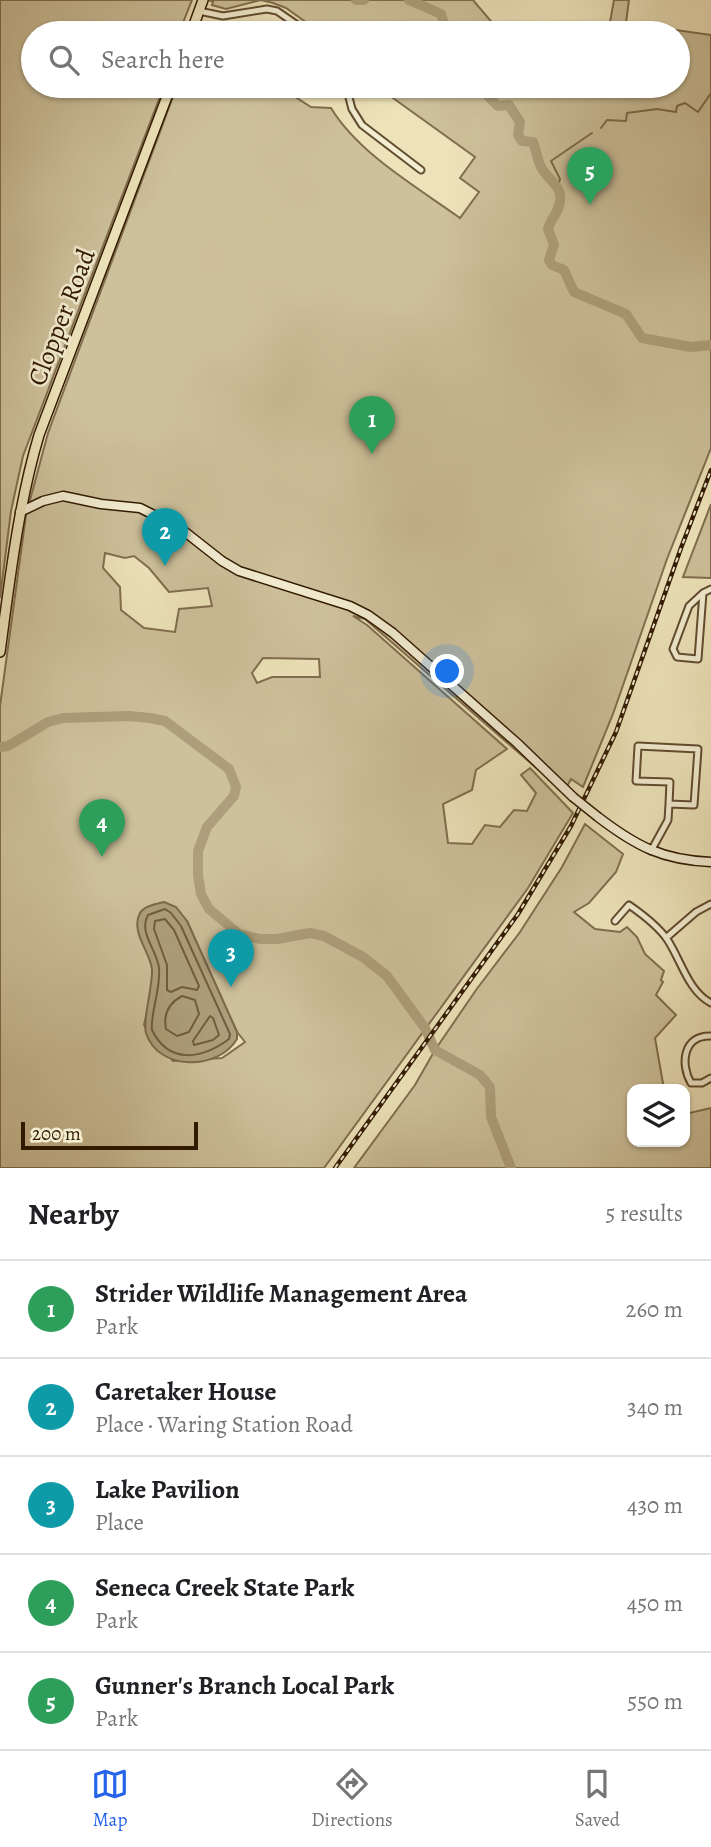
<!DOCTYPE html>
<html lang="en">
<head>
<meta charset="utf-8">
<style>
  :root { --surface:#fff; --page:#f6f6f6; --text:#202124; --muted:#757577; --line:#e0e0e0; --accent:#2563eb }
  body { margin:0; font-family:Alegreya,serif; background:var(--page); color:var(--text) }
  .controls { position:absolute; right:21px; bottom:21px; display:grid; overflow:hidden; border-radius:14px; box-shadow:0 2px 5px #0004 }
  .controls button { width:63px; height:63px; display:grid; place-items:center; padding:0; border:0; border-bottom:2px solid var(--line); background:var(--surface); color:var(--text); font:35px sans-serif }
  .scale { position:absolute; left:21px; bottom:18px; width:177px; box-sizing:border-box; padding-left:7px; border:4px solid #321a01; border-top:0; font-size:19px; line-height:24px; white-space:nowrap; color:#321a01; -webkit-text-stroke:5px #f3edd2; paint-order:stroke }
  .you { position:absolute; left:448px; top:672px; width:24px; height:24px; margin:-18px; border:5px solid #fff; border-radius:50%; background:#1a73e8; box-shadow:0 0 0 10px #1a73e833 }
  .badge { display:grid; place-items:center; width:46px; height:46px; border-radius:50%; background:var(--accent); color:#fff; font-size:23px; font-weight:700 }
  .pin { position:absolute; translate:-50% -58px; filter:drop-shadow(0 2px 4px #0008) }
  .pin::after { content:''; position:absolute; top:37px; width:24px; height:21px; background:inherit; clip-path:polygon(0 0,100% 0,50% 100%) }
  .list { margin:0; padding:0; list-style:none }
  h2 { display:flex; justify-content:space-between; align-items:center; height:91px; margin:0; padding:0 28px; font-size:30px }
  h2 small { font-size:23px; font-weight:400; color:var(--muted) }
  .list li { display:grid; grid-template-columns:46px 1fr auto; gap:21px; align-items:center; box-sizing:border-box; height:98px; padding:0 28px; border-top:2px solid var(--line) }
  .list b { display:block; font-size:26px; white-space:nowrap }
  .list p { margin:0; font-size:23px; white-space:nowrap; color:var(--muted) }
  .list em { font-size:23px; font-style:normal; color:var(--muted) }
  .icon { flex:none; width:38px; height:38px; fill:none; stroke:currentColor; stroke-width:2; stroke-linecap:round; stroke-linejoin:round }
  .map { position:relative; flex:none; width:711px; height:1168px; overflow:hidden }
  .search { position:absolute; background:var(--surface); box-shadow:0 2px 5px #0004; left:21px; right:21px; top:21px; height:77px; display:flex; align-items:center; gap:18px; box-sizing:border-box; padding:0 24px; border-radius:38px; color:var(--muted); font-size:26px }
  .sheet { height:581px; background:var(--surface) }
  nav { display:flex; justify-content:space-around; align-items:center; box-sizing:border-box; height:98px; border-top:2px solid var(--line); background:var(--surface); font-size:19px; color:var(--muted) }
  nav a { display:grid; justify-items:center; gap:4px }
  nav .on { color:var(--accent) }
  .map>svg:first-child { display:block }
  .green { fill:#cdc19b; stroke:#806e4e; stroke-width:2; fill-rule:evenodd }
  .water { fill:#ad9f7b; stroke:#7c6a4a; stroke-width:2 }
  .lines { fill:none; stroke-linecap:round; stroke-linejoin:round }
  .shore { stroke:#705c3e; stroke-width:2 }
  .stream { stroke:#7c6a4a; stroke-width:2 }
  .river { stroke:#ad9f7b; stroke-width:10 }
  .street-casing { stroke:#614c2f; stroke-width:9 }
  .secondary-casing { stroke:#321a01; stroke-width:11 }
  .primary-casing { stroke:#321a01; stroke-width:12 }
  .street { stroke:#f3edd2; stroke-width:5 }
  .secondary { stroke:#f3edd2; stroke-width:8 }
  .primary { stroke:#ede3ba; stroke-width:9 }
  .rail-casing { stroke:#321a01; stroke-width:4.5 }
  .rail { stroke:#f3edd2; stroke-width:2; stroke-dasharray:5; stroke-linecap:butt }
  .secondary-bridge-casing { stroke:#321a01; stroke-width:11; stroke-linecap:butt }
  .secondary-bridge { stroke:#f3edd2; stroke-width:8 }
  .labels { text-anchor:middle; stroke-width:5; stroke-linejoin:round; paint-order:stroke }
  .street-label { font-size:26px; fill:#321a01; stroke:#f3edd2 }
</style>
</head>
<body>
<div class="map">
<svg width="711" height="1168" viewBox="0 0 711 1168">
  <rect width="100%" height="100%" fill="#ede3ba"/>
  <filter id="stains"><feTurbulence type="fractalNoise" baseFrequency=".00286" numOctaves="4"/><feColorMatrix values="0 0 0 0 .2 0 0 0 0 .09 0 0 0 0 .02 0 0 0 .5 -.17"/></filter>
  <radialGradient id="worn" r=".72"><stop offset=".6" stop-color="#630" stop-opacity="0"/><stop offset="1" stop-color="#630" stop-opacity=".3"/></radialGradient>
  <path class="green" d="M0,0H192L179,33H33V86H164L23,456L11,511L0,598Z
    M209,0H473L501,33H321L286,8L273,3L261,0L226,9L212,5L213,2Z
    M614,0H629L626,23L711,35V448L667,559L613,714L583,787L571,779L564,792L365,619L353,616L367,625L507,749L476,770L472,790L443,804L448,843L472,844L485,825L500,827L514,810L527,811L536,793L521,775L530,768L573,813L528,888L324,1168H0V706L26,515L48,433L177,86H278L311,107L331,108C359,154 417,187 460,218L479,192L460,178L475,157L386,93L389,88L386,86H678V33H608ZM105,553L125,558L134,556L149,568L169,592L208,588L212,606L179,609L175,632L144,628L121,610L120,587L103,568ZM263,658L319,659L320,677H272L257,683L252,673ZM140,914L187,921L237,1032L245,1042L222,1058L173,1061L144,1025C148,1007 154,987 152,968C149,948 136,935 140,914Z
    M711,504V578L683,577Z
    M585,824L623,854L616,872L589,903L574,912L595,929L620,932L627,927L637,937L645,954L664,971L661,980L663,982L656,995L676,1015L655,1038L664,1089H632V1142H685V1114L711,1108V1168H354L415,1085L435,1050L476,990L520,932L562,867Z"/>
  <path class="water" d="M164,902L176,907L187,921L237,1032V1039C218,1071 158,1071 146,1033C142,1021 153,987 152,969C150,952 130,931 140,913C144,906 156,904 164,902Z"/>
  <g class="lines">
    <path class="shore" d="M165,909L171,913L181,926L230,1034L229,1039C202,1059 169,1065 152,1030C150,1014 161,989 159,968C157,950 138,932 148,915Z
      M165,919L174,930L199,986L197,990L182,987L171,992L167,990V965L154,929L155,921Z
      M182,996L195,1000L199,1014L189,1032L177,1036L166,1029C163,1014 169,1003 182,996Z
      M210,1016L213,1018L219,1035L213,1040L194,1045L193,1041Z"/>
    <path class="stream" d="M601,128L607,120L626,121L627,113L657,109L676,112L677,106L685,103L698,112L711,93
      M558,186L560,179L551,161L592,133"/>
    <path class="river" d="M356,0H364
      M409,0L441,14L447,33
      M484,86L488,96L498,106L509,105L520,122L518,135L522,141L533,142C536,150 538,162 542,169C552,184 566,188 558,209C555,216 550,221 548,229L554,245L549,260L552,265L564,270L574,292L626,314L642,338L691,347L711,345
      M0,747L8,746L48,722L63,718L129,716L150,718L165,721L229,769L236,787L234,796L207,827L198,851V875L201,894L209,909L239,934L260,939H277L310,933L324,936L363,957L387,976L425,1028L435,1050L480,1075L490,1087L491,1117L511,1168"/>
    <g class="street-casing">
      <path id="street" d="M199,11L223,16L267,9L277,11L309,33
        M346,86L352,109L362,125L421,170
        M703,593L689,606L673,649L677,657L698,659L703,593L711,589
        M651,851L668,820L669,804L694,805L698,749L638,746L636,781L670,782L669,804
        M615,921L629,905C642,914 657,925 667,939C681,960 688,991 711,1003
        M666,938L696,912L711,904
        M711,1036C683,1035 680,1064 691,1083H702L711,1078"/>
    </g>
    <g class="secondary-casing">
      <path id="secondary" d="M20,512L43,501L63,496L101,504L140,508L180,528L222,561L239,571L350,606L368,615L393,633L517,743L573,797
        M598,817C636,846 662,860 711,862"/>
    </g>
    <g class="primary-casing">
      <path id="primary" d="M191,33L203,0
        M0,652C10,579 18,506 39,435L171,86"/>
    </g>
    <use href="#street" class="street"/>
    <use href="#secondary" class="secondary"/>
    <use href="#primary" class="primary"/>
    <g class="rail-casing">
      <path id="rail" d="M335,1168L518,914L571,826L616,732L681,548L711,470"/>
    </g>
    <use href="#rail" class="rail"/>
    <g class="secondary-bridge-casing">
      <path id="secondary-bridge" d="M573,797L598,817"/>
    </g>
    <use href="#secondary-bridge" class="secondary-bridge"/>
  </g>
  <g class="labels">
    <g class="street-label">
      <text transform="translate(61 317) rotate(-69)" y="9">Clopper Road</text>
    </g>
  </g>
  <rect width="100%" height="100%" filter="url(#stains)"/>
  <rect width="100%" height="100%" fill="url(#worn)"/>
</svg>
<div class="controls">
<button><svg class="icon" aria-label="layers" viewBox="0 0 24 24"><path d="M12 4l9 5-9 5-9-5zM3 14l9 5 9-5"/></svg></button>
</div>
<div class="scale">200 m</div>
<div class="you"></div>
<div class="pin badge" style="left:372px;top:454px;background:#2e9e5b">1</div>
<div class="pin badge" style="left:165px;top:566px;background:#0f9aa8">2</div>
<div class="pin badge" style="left:231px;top:987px;background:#0f9aa8">3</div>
<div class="pin badge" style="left:102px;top:857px;background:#2e9e5b">4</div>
<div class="pin badge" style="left:590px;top:205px;background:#2e9e5b">5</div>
<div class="search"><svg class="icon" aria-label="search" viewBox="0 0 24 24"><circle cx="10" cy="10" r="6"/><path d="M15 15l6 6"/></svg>Search here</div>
</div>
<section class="sheet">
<h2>Nearby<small>5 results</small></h2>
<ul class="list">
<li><span class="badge" style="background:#2e9e5b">1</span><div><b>Strider Wildlife Management Area</b><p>Park</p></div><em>260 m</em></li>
<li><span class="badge" style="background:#0f9aa8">2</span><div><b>Caretaker House</b><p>Place · Waring Station Road</p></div><em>340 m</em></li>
<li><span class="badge" style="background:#0f9aa8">3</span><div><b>Lake Pavilion</b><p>Place</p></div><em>430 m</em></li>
<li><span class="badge" style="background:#2e9e5b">4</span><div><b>Seneca Creek State Park</b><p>Park</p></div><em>450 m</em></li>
<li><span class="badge" style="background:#2e9e5b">5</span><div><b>Gunner's Branch Local Park</b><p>Park</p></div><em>550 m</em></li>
</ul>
</section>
<nav>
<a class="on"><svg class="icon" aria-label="map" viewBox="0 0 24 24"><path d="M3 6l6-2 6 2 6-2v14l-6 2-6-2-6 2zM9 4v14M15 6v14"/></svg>Map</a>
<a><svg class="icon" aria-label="directions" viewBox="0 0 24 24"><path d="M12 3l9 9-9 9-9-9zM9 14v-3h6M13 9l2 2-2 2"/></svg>Directions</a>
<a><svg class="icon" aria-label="saved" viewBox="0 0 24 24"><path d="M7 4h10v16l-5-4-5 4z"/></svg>Saved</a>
</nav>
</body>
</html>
